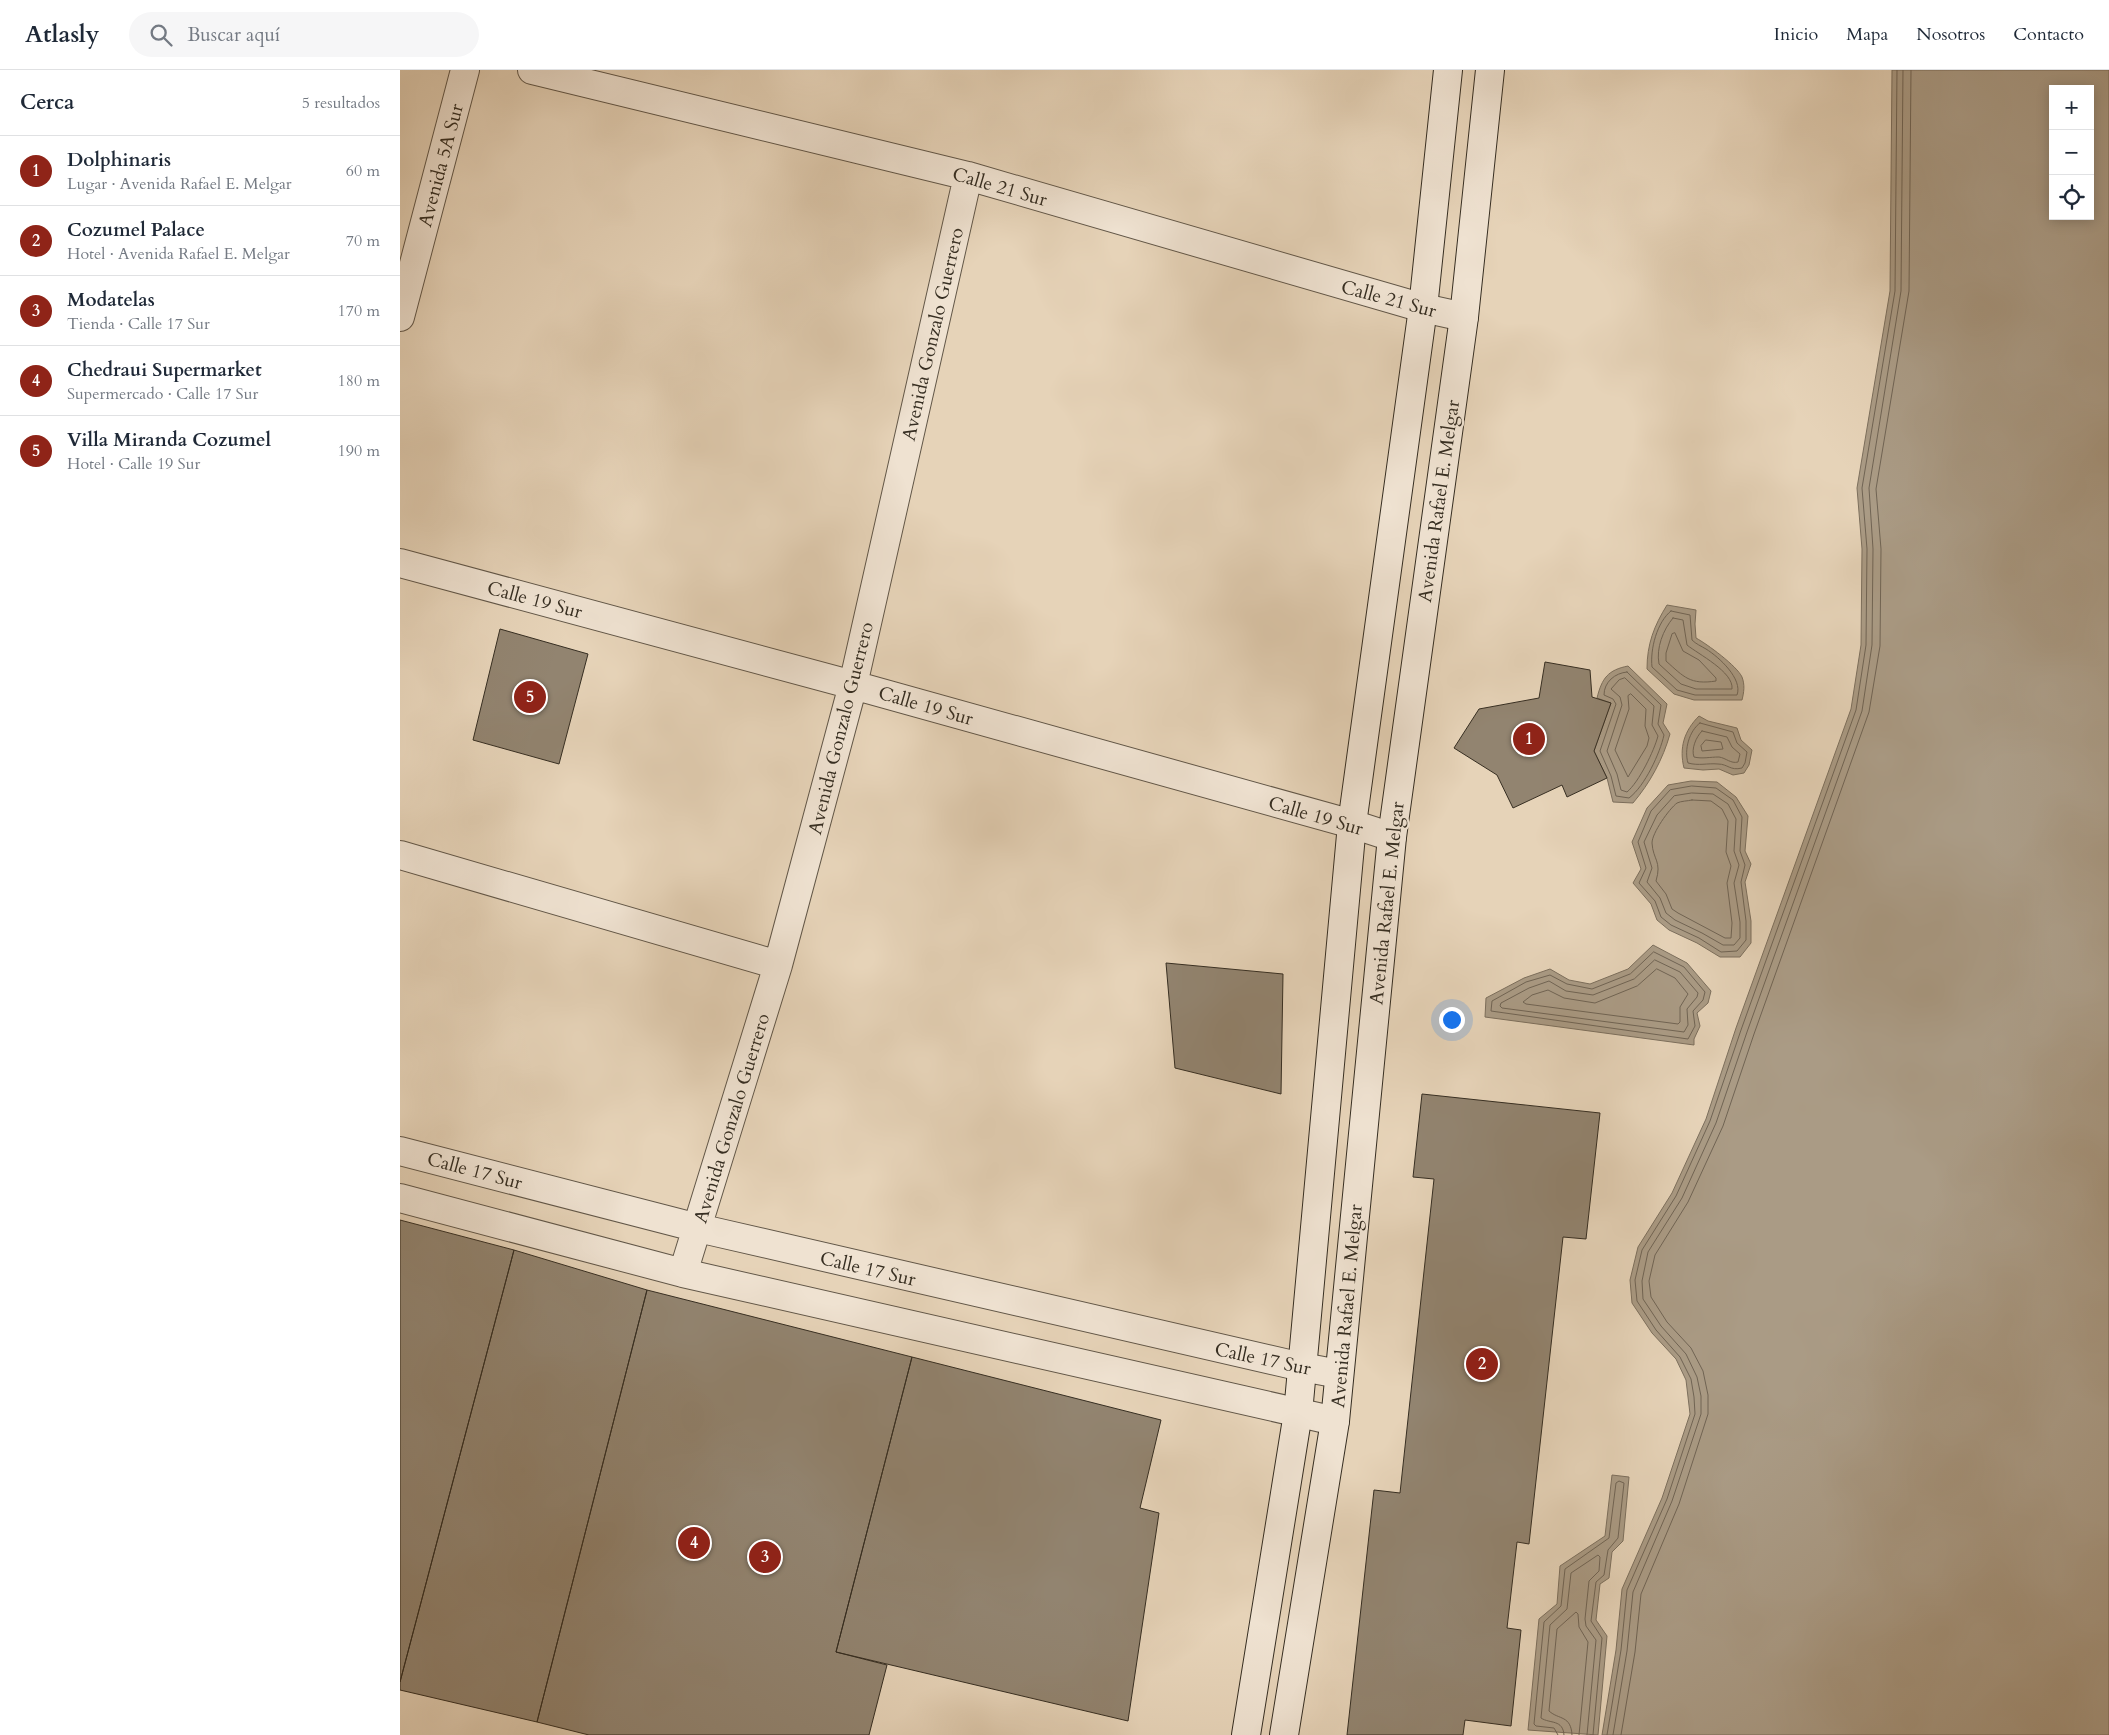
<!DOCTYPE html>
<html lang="es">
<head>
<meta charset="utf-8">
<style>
  :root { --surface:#fff; --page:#f6f6f7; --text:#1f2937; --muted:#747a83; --line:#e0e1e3; --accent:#8f2418 }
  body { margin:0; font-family:Cardo,serif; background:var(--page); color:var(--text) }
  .controls { position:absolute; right:15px; top:15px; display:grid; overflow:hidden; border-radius:0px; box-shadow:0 2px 12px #0003 }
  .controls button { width:45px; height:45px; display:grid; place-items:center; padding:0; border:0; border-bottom:1px solid var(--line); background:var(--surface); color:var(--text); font:25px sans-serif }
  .you { position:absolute; left:1051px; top:949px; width:18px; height:18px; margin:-12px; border:4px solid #fff; border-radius:50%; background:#1a73e8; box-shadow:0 0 0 8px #1a73e833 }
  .badge { display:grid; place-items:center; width:32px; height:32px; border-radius:50%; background:var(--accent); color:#fff; font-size:16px; font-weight:700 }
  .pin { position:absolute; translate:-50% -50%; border:2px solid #fff; box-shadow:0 1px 5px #0006 }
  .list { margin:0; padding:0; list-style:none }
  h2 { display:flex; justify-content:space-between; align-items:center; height:65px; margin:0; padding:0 20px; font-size:21px }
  h2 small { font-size:16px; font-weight:400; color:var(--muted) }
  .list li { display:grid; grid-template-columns:32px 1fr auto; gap:15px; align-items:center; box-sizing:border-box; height:70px; padding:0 20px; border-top:1px solid var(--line) }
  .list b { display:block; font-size:19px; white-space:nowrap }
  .list p { margin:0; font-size:16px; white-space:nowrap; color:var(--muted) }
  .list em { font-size:16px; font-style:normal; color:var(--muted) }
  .icon { flex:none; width:28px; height:28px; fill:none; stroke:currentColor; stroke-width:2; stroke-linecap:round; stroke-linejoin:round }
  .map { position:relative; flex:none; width:1709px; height:1665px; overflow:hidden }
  header { display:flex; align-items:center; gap:30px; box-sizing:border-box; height:70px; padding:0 25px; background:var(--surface); border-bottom:1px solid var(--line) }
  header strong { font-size:24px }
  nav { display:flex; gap:28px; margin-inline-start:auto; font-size:18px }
  .search { width:350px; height:45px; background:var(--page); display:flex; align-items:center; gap:12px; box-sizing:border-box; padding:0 18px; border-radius:28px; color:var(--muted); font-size:19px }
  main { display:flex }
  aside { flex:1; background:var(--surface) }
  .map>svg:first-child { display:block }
  .water { fill:#aa9b85; stroke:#7c6f5d; fill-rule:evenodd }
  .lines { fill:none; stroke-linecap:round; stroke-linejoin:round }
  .shore { stroke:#706454; stroke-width:1 }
  .building { fill:#928470; stroke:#362e22 }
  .street-casing { stroke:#625748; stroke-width:30 }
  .secondary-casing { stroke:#362e22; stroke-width:30 }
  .street { stroke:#efe2d1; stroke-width:28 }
  .secondary { stroke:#efe2d1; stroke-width:28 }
  .labels { text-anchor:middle; stroke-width:4.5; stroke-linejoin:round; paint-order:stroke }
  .street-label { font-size:19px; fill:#362e22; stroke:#efe2d1 }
</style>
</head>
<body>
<header>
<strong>Atlasly</strong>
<div class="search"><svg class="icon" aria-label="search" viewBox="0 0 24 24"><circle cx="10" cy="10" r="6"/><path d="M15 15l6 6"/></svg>Buscar aquí</div>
<nav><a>Inicio</a><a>Mapa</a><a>Nosotros</a><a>Contacto</a></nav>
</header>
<main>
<aside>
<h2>Cerca<small>5 resultados</small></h2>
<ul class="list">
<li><span class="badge">1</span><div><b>Dolphinaris</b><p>Lugar · Avenida Rafael E. Melgar</p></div><em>60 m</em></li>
<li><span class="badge">2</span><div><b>Cozumel Palace</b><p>Hotel · Avenida Rafael E. Melgar</p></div><em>70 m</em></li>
<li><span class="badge">3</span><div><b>Modatelas</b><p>Tienda · Calle 17 Sur</p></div><em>170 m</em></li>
<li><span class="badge">4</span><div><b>Chedraui Supermarket</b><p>Supermercado · Calle 17 Sur</p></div><em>180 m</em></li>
<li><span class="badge">5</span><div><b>Villa Miranda Cozumel</b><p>Hotel · Calle 19 Sur</p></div><em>190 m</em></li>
</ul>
</aside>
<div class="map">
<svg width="1709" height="1665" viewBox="0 0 1709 1665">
  <rect width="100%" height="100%" fill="#e6d3b8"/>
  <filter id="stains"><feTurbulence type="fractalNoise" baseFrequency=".004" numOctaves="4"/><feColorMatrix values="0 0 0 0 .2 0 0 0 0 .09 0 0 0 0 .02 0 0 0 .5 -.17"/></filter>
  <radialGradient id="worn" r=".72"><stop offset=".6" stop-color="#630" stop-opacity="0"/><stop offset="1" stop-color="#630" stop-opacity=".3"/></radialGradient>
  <path class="water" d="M1492,0H1709V1665H1202L1216,1580L1222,1519L1262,1428L1290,1344L1286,1310L1276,1289L1252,1263L1232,1233L1230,1210L1238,1177L1272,1123L1306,1049L1336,958L1451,639L1461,575L1462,479L1457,418L1490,221ZM1653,19H1690V146H1653Z
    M1267,535L1296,540L1295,554L1296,568C1307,574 1337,596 1342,607C1345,615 1344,622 1342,630H1294L1274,624L1247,599C1247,574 1254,556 1267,535Z
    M1228,596L1267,634L1263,653L1270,664C1263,689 1250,713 1233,733L1213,732L1207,708L1194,681L1211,633L1197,628C1202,608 1208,600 1228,596Z
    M1299,646L1308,651L1337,658L1341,670L1352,680L1349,695L1344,703L1333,705L1319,699L1303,700L1284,698C1279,678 1284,661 1299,646Z
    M1291,711L1317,712L1336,727L1348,746L1345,781L1351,794L1345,812L1351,851V873L1340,887H1320L1297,873L1269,860L1257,850L1251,834L1233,813L1241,799L1232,772L1247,738L1268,715Z
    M1253,875L1287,893L1311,921L1308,933L1297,943L1300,956L1294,969V975L1085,947L1086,928L1124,908L1150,899L1169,910L1190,914L1228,899Z
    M1212,1405L1229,1407L1223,1471L1212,1482L1209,1508L1200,1514L1196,1550L1207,1566L1198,1665L1128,1660L1139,1549L1157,1534L1160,1496L1205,1466Z"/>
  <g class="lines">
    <path class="shore" d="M1271,541L1290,545L1292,570C1296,574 1301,576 1306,579C1319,587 1343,609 1337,625H1295L1277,620L1252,597C1250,579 1257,552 1271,541Z
      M1273,548L1283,550L1287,575C1298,584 1334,602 1332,619H1296L1281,614L1259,594C1256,578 1263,560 1273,548Z
      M1275,563L1283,581L1299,590L1316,608V611C1290,615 1284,607 1266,591V583L1272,564Z
      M1227,602L1261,635L1258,654L1264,665C1260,683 1245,716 1229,728L1216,726L1211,706L1200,681L1216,634L1213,629L1204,625C1204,612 1215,603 1227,602Z
      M1225,608L1254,636L1252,655L1258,666C1254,681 1239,712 1227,722L1221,720L1217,704L1207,681L1222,635L1220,627L1211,619L1219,610Z
      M1231,624L1246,639L1245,656L1249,668L1247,676L1228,707L1215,680L1229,639L1228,626Z
      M1300,653L1333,662L1337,673L1347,682L1345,693L1342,698C1330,701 1328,694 1318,694C1307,693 1299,696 1288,693C1284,680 1289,661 1300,653Z
      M1302,661L1327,667L1332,677L1340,684L1338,692C1331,694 1326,688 1319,687C1310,687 1302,689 1294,687C1291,679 1296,667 1302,661Z
      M1306,670L1321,672L1323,679L1302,681L1301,676Z
      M1292,716L1316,718L1333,730L1342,747L1340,781L1345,795L1341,812L1346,851V870L1337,881L1321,882L1299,868L1271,855L1261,847L1255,831L1239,813L1246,798L1238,772L1251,741L1270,720Z
      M1292,723L1313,724L1328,734L1336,749L1334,781L1339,795L1334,813L1340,852V868L1334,875H1323L1302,863L1275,850L1266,843L1260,828L1247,812L1252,798L1244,772L1257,745L1274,726Z
      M1292,730L1311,731L1322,739L1328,751L1326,782L1331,796L1327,813L1332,853L1331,868H1325L1278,843L1272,839L1266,824L1256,811C1262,791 1253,790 1252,773C1252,763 1269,739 1277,733C1281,731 1288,731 1292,730Z
      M1254,882L1284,897L1305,922L1303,930L1293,941L1295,956L1288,969L1091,941L1092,931L1126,912L1150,905L1167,914L1192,919L1230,904Z
      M1255,890L1280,902L1298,923L1297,927L1287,939L1288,955L1284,962L1102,938L1100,936L1101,933L1129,918L1149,911L1166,921L1193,925L1234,909Z
      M1257,899L1275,908L1288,924L1280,937V952L1278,954L1126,934L1123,932L1132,925L1148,920L1164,928L1195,933L1237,916Z
      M1158,1665L1154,1658L1136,1656L1134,1654L1144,1552L1161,1536L1165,1499L1209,1468L1216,1413L1219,1411L1224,1413L1218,1468L1208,1480L1204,1505L1196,1512L1191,1551L1202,1568L1193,1665
      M1164,1665C1163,1649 1150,1654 1141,1648L1150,1555L1167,1539L1171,1503L1198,1485L1200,1487L1199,1501L1189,1511L1185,1549L1186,1556L1196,1570L1187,1665
      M1172,1665C1171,1645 1159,1650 1149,1641L1157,1559L1176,1542L1178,1544L1179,1557L1188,1572L1179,1665
      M1207,1665L1221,1580L1227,1520L1267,1429L1295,1344L1294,1327L1291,1309L1280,1287L1256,1260L1237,1231L1235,1210L1242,1180L1276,1126L1310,1051L1341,960L1456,640L1466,575L1467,479L1462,418L1495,221L1497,0
      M1213,1665L1227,1581L1233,1522L1272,1431L1301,1344V1326L1297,1307L1286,1284L1261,1256L1243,1229L1242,1211L1248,1182L1282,1128L1316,1053L1347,962L1462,641L1472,575L1473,479L1469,418L1501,221L1503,0
      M1221,1665L1235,1582L1241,1524L1279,1434L1308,1344V1325L1303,1301L1291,1278L1267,1252L1251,1227L1249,1211L1255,1185L1288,1132L1323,1056L1354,964L1469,642L1480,576L1481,479L1476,419L1509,221L1511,0"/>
  </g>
  <path class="building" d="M100,559L188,584L159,694L73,670Z
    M1145,592L1190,600L1192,627L1211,633L1194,681L1207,708L1167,727L1162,715L1113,738L1097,705L1054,678L1079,639L1139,628Z
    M766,893L883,904L881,1024L775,998Z
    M1022,1024L1200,1043L1186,1169L1163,1167L1129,1474L1117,1472L1107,1558L1121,1560L1111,1656L1065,1650L1063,1665H947L974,1420L1000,1423L1034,1109L1013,1107Z
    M0,1150L114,1180L0,1612Z
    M114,1180L247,1220L137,1652L0,1620V1612Z
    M247,1220L512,1287L436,1582L487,1595L469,1665H189L137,1652Z
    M512,1287L761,1350L740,1438L759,1443L728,1651L436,1582Z"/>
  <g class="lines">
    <g class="street-casing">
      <path id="street" d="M132,0L568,106L1023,238L1064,247
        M0,247L65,0
        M0,493L453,615L952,754L992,767
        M0,785L378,895
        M0,1081L298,1158L902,1297L939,1304
        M0,1128L283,1203L935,1351
        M283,1203L378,895L453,615L568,106"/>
    </g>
    <g class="secondary-casing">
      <path id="secondary" d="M846,1665L898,1343L952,754L1023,238L1048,0
        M884,1665L935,1351L992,767L1064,247L1090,0"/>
    </g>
    <use href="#street" class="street"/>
    <use href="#secondary" class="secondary"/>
  </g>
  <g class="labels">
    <g class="street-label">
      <text transform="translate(40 95) rotate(-75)" y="7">Avenida 5A Sur</text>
      <text transform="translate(600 116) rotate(16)" y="7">Calle 21 Sur</text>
      <text transform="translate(989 228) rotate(15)" y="7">Calle 21 Sur</text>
      <text transform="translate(532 264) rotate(-77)" y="7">Avenida Gonzalo Guerrero</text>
      <text transform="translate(1038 431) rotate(-82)" y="7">Avenida Rafael E. Melgar</text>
      <text transform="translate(135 529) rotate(15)" y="7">Calle 19 Sur</text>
      <text transform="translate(526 635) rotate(16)" y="7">Calle 19 Sur</text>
      <text transform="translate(440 658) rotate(-76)" y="7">Avenida Gonzalo Guerrero</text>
      <text transform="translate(916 745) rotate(16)" y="7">Calle 19 Sur</text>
      <text transform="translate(986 833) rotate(-84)" y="7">Avenida Rafael E. Melgar</text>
      <text transform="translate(331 1048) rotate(-73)" y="7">Avenida Gonzalo Guerrero</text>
      <text transform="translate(75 1100) rotate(15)" y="7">Calle 17 Sur</text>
      <text transform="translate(468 1198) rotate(13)" y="7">Calle 17 Sur</text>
      <text transform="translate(946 1236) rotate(-85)" y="7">Avenida Rafael E. Melgar</text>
      <text transform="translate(863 1288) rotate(12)" y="7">Calle 17 Sur</text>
    </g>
  </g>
  <rect width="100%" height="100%" filter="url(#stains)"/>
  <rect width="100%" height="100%" fill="url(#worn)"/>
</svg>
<div class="controls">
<button>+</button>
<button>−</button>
<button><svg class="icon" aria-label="locate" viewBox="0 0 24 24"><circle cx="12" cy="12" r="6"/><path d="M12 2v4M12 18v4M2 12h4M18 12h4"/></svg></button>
</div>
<div class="you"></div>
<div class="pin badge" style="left:1129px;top:669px">1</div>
<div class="pin badge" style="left:1082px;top:1294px">2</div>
<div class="pin badge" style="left:365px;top:1487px">3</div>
<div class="pin badge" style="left:294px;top:1473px">4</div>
<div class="pin badge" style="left:130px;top:627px">5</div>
</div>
</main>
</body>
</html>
